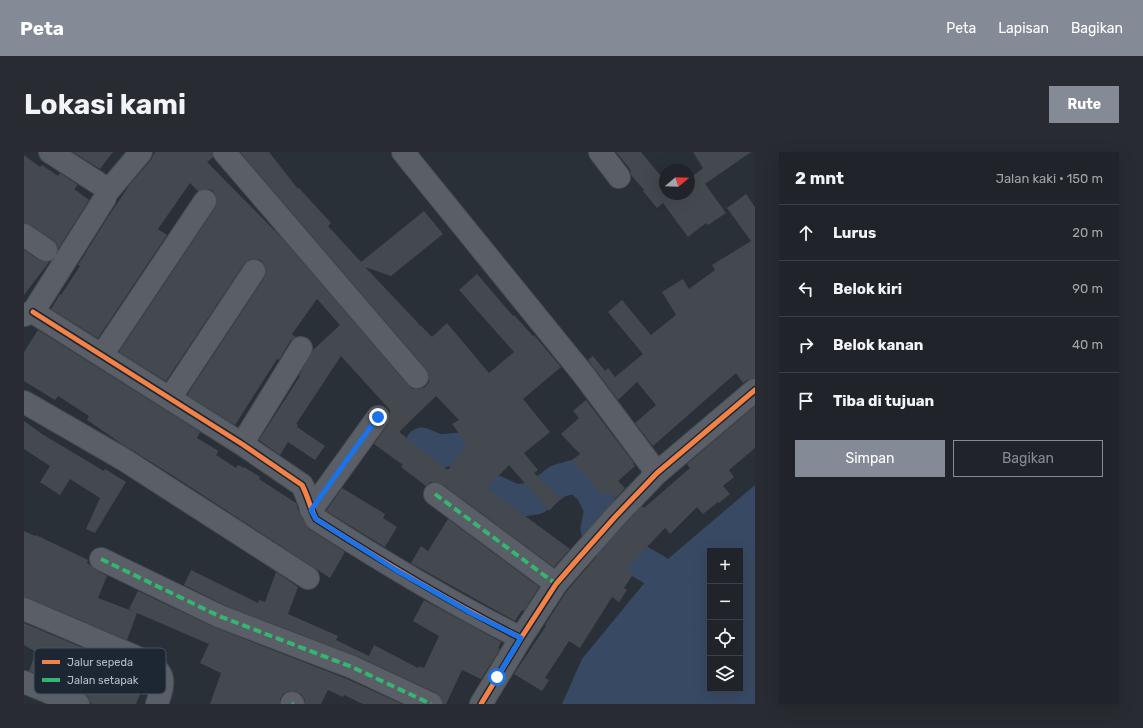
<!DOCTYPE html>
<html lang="id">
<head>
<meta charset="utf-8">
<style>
  :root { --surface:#20242a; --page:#282c32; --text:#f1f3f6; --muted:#a2a4a8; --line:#3d4147; --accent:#848b96 }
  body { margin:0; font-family:Rubik,sans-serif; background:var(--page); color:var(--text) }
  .controls { position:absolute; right:12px; bottom:12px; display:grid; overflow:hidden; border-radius:0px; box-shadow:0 4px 16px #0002 }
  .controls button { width:36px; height:36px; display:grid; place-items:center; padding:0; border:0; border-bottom:1px solid var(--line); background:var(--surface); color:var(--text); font:20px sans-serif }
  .compass { position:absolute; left:635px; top:12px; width:36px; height:36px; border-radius:50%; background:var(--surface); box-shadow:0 4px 16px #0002; rotate:71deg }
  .stop { position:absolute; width:12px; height:12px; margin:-9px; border:3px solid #1a73e8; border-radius:50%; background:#fff }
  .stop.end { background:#1a73e8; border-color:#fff; box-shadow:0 1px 4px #0008 }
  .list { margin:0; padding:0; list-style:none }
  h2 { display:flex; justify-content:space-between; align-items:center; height:52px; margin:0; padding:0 16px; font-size:17px }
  h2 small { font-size:13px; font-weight:400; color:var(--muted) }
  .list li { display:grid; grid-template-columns:26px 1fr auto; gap:12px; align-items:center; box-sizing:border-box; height:56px; padding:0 16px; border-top:1px solid var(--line) }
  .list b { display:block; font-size:15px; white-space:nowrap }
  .list em { font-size:13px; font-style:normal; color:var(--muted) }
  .actions { display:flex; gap:8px; padding:12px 16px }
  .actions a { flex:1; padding:9px 0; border:1px solid var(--accent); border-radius:0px; text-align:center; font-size:14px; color:var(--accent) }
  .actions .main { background:var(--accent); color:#fff }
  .icon { flex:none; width:22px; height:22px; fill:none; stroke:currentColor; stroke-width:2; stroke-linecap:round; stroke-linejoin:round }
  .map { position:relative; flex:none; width:731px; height:552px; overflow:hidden; border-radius:0px }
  header { display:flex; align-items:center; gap:24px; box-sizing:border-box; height:56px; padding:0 20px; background:var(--accent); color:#fff }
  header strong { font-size:19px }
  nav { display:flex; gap:22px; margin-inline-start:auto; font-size:14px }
  .intro { display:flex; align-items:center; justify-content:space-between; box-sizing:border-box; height:96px; padding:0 24px }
  h1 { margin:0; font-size:28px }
  .button { padding:10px 18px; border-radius:0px; background:var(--accent); color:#fff; font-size:14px; font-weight:700 }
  main { display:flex; gap:24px; padding:0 24px }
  aside { flex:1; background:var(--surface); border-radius:0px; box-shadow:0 4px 16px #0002 }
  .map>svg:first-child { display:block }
  .water { fill:#384963; fill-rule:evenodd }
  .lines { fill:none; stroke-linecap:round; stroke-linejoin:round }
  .river { stroke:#384963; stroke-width:33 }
  .building { fill:#444950; fill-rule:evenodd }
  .minor-casing { stroke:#484c53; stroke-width:24 }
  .minor { stroke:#5a5e66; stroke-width:22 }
  .quiet { stroke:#33b770; stroke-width:4; stroke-dasharray:8 4; stroke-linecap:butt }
  .cycleway-casing { stroke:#1d2633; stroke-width:8 }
  .cycleway { stroke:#f48246; stroke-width:5 }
  .route { stroke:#1a73e8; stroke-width:5 }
  .key { fill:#1d2633; stroke:#4a5360; stroke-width:1 }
  .key-label { font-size:11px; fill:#b4bcc9 }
</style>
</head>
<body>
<header>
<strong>Peta</strong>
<nav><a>Peta</a><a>Lapisan</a><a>Bagikan</a></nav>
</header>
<div class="intro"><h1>Lokasi kami</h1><a class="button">Rute</a></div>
<main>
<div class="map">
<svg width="731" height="552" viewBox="0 0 731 552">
  <rect width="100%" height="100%" fill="#2a3038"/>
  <path class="water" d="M731,333V552H538L558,507L631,418ZM686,399H716V537H686Z"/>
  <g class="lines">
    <path class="river" d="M398,292L414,299L437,297L443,303L444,317L460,335L492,349L512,346L534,329L552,324L567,337L577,357L573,377L586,393L631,418L686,471"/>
  </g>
  <path class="building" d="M49,0H89L76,17Z
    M131,0H188L189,5L183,10L258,86L384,233L388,237H395L401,235L405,230V223L402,217L216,0H245L274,37L275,36L307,71L304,74L337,110L400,59L419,82L367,124L341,115L395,172L394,174L396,173L408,185L423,171L465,221L490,200L435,138L453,122L489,164L490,163L509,184L510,183L537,215L499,247L526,280L500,301L514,318L510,321L537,346L525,359L485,313L463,336L546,397L530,415L418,332L412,330H406L402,334L377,315L379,313L350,292L364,272L366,266V258L317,204L272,272L274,273L273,275L301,294L291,308L264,290L256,303L235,288L276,224L275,223L289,198L316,173L293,147L268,182L272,185L266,189L255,208L253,207L211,273L163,243L240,126L242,120L241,114L237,108L230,107L225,108L220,112L142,229L95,200L191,56L193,50L192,44L188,38L181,37L174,39L166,31L134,77L143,83L74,186L27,157L36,142L37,143L56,114L54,113L84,65L107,31L127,8ZM412,244L435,268L428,272L443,292L424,318L375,280Z
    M592,0H617L641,29V42H665V27L679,16L669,0H727L681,32L702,61L684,73L682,71L664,85L639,51L633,56L619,39L620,38L607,23L606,17Z
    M0,3L16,15L18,13L34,24L36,21L54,33L50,37L65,48L34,97L33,92L29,88L7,73L0,71Z
    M722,42L731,55V226L723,228L719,231L712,221L629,294L611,271L632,253L613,230L594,248L564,208L569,204L581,219L584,216L591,225L619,202L584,160L598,148L627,183L652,163L638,140L659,127L665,137L691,118L688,113L727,89L703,56Z
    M0,98L15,108L21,110H25L0,143Z
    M14,178L176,280L173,286L193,298L194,300L192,303L212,316L214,313L220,316V315L236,325L235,327L272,351L276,363L285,377L321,400L306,426L151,325L95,290L63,268L65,264L34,244L31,248L0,229V200Z
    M562,248L610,311L609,312L611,314L594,329L601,336L591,347L584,339L578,344L548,308L556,302L537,282L555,266L549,259Z
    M731,254V296L705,318L710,325L699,334L706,342L695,351L694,350L679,362L673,355L646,382L641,376L603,416L610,421L600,436L603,438L595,450L588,445L556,496L545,489L521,526L525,528L518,539L490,522L522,474L521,473L542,440L600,373L618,354L620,356L666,316L663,312Z
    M0,269L18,282L80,319L81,317L102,330L71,381L62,377L76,346L46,327L36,343L16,330L26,314L0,297Z
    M318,336L361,362L359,366L373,375L361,395L302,359Z
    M424,367L515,435L500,459L498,458L491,469L387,411L397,394L404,399Z
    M0,379L11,384L12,383L64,408L63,411L66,413L72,418L83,424L74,446L111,460L105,457L114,439L190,475L323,527L378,552H339L320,543L319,545L304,538L297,552H281V548L278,543L271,539H265L259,542L256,547V552H186L197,521L176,511L185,492L113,461L103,488L5,446L0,445Z
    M167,418L234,451L235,448L241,450L252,420L274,435L264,462L314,484L312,488L345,504L350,493L394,516L395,514L400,516L415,484L389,469L400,448L477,490L474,496L476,497L457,527L438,518L422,552H419L417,545L412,541L333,504L200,453L160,433Z
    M0,471L99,513L123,525L112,552H69L66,551L64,545L59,540L5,519L12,500L0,493Z"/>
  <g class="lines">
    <g class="minor-casing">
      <path id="minor" d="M26,0L85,38L117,0
        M200,0L393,225
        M379,0L559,222L633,321
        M576,0L595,25
        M0,83L22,98
        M9,160L218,292L278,333C284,344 286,356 292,367C359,410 425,450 497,486
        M0,163L9,160L81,46
        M78,203L181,49
        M146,246L230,119
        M0,250L99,307L284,426
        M218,292L277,196
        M411,342L532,432
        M287,358L354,265
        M77,407L195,464L328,515L407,552
        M0,457C28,469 56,481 84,493C97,499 128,510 135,520C142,529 136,542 133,552
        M0,530L54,552
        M268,551L269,552
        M457,552L497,486L532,432L552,409L591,365L633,321L731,238"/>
    </g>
    <use href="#minor" class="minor"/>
    <path class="quiet" d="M411,342L532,432
      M77,407L195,464L328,515L407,552
      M268,551L269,552"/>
    <g class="cycleway-casing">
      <path id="cycleway" d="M9,160L218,292L278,333C284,344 286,356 292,367C359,410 425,450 497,486
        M457,552L497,486L532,432L552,409L591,365L633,321L731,238"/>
    </g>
    <use href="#cycleway" class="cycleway"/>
  </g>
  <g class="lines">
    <path class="route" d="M354,265L287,358L292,367L372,418L449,462L497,486L473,525"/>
  </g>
  <rect x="10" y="496" width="132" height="46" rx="6" class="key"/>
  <rect x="18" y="508" width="18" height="4" fill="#f48246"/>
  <rect x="18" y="526" width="18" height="4" fill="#33b770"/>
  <g class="key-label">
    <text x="43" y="514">Jalur sepeda</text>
    <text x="43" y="532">Jalan setapak</text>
  </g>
</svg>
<div class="controls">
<button>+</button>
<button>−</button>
<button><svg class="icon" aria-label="locate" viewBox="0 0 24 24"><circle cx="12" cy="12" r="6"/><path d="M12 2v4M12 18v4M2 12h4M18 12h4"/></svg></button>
<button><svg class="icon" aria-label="layers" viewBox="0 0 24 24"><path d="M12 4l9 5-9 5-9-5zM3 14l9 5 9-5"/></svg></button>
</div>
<svg class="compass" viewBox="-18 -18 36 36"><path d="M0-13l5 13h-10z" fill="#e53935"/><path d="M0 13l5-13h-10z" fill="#a2a4a8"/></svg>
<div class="stop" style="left:473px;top:525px"></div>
<div class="stop end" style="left:354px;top:265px"></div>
</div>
<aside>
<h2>2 mnt<small>Jalan kaki · 150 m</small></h2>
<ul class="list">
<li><svg class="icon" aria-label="ahead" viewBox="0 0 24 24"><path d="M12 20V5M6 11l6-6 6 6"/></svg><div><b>Lurus</b></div><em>20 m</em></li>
<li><svg class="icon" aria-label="left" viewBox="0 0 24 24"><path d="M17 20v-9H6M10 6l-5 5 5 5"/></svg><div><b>Belok kiri</b></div><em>90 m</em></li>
<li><svg class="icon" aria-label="right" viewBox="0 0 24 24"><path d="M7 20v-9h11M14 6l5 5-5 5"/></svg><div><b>Belok kanan</b></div><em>40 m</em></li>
<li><svg class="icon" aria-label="arrive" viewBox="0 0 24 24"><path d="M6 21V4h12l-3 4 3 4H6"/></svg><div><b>Tiba di tujuan</b></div></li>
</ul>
<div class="actions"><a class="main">Simpan</a><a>Bagikan</a></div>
</aside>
</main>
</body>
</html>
